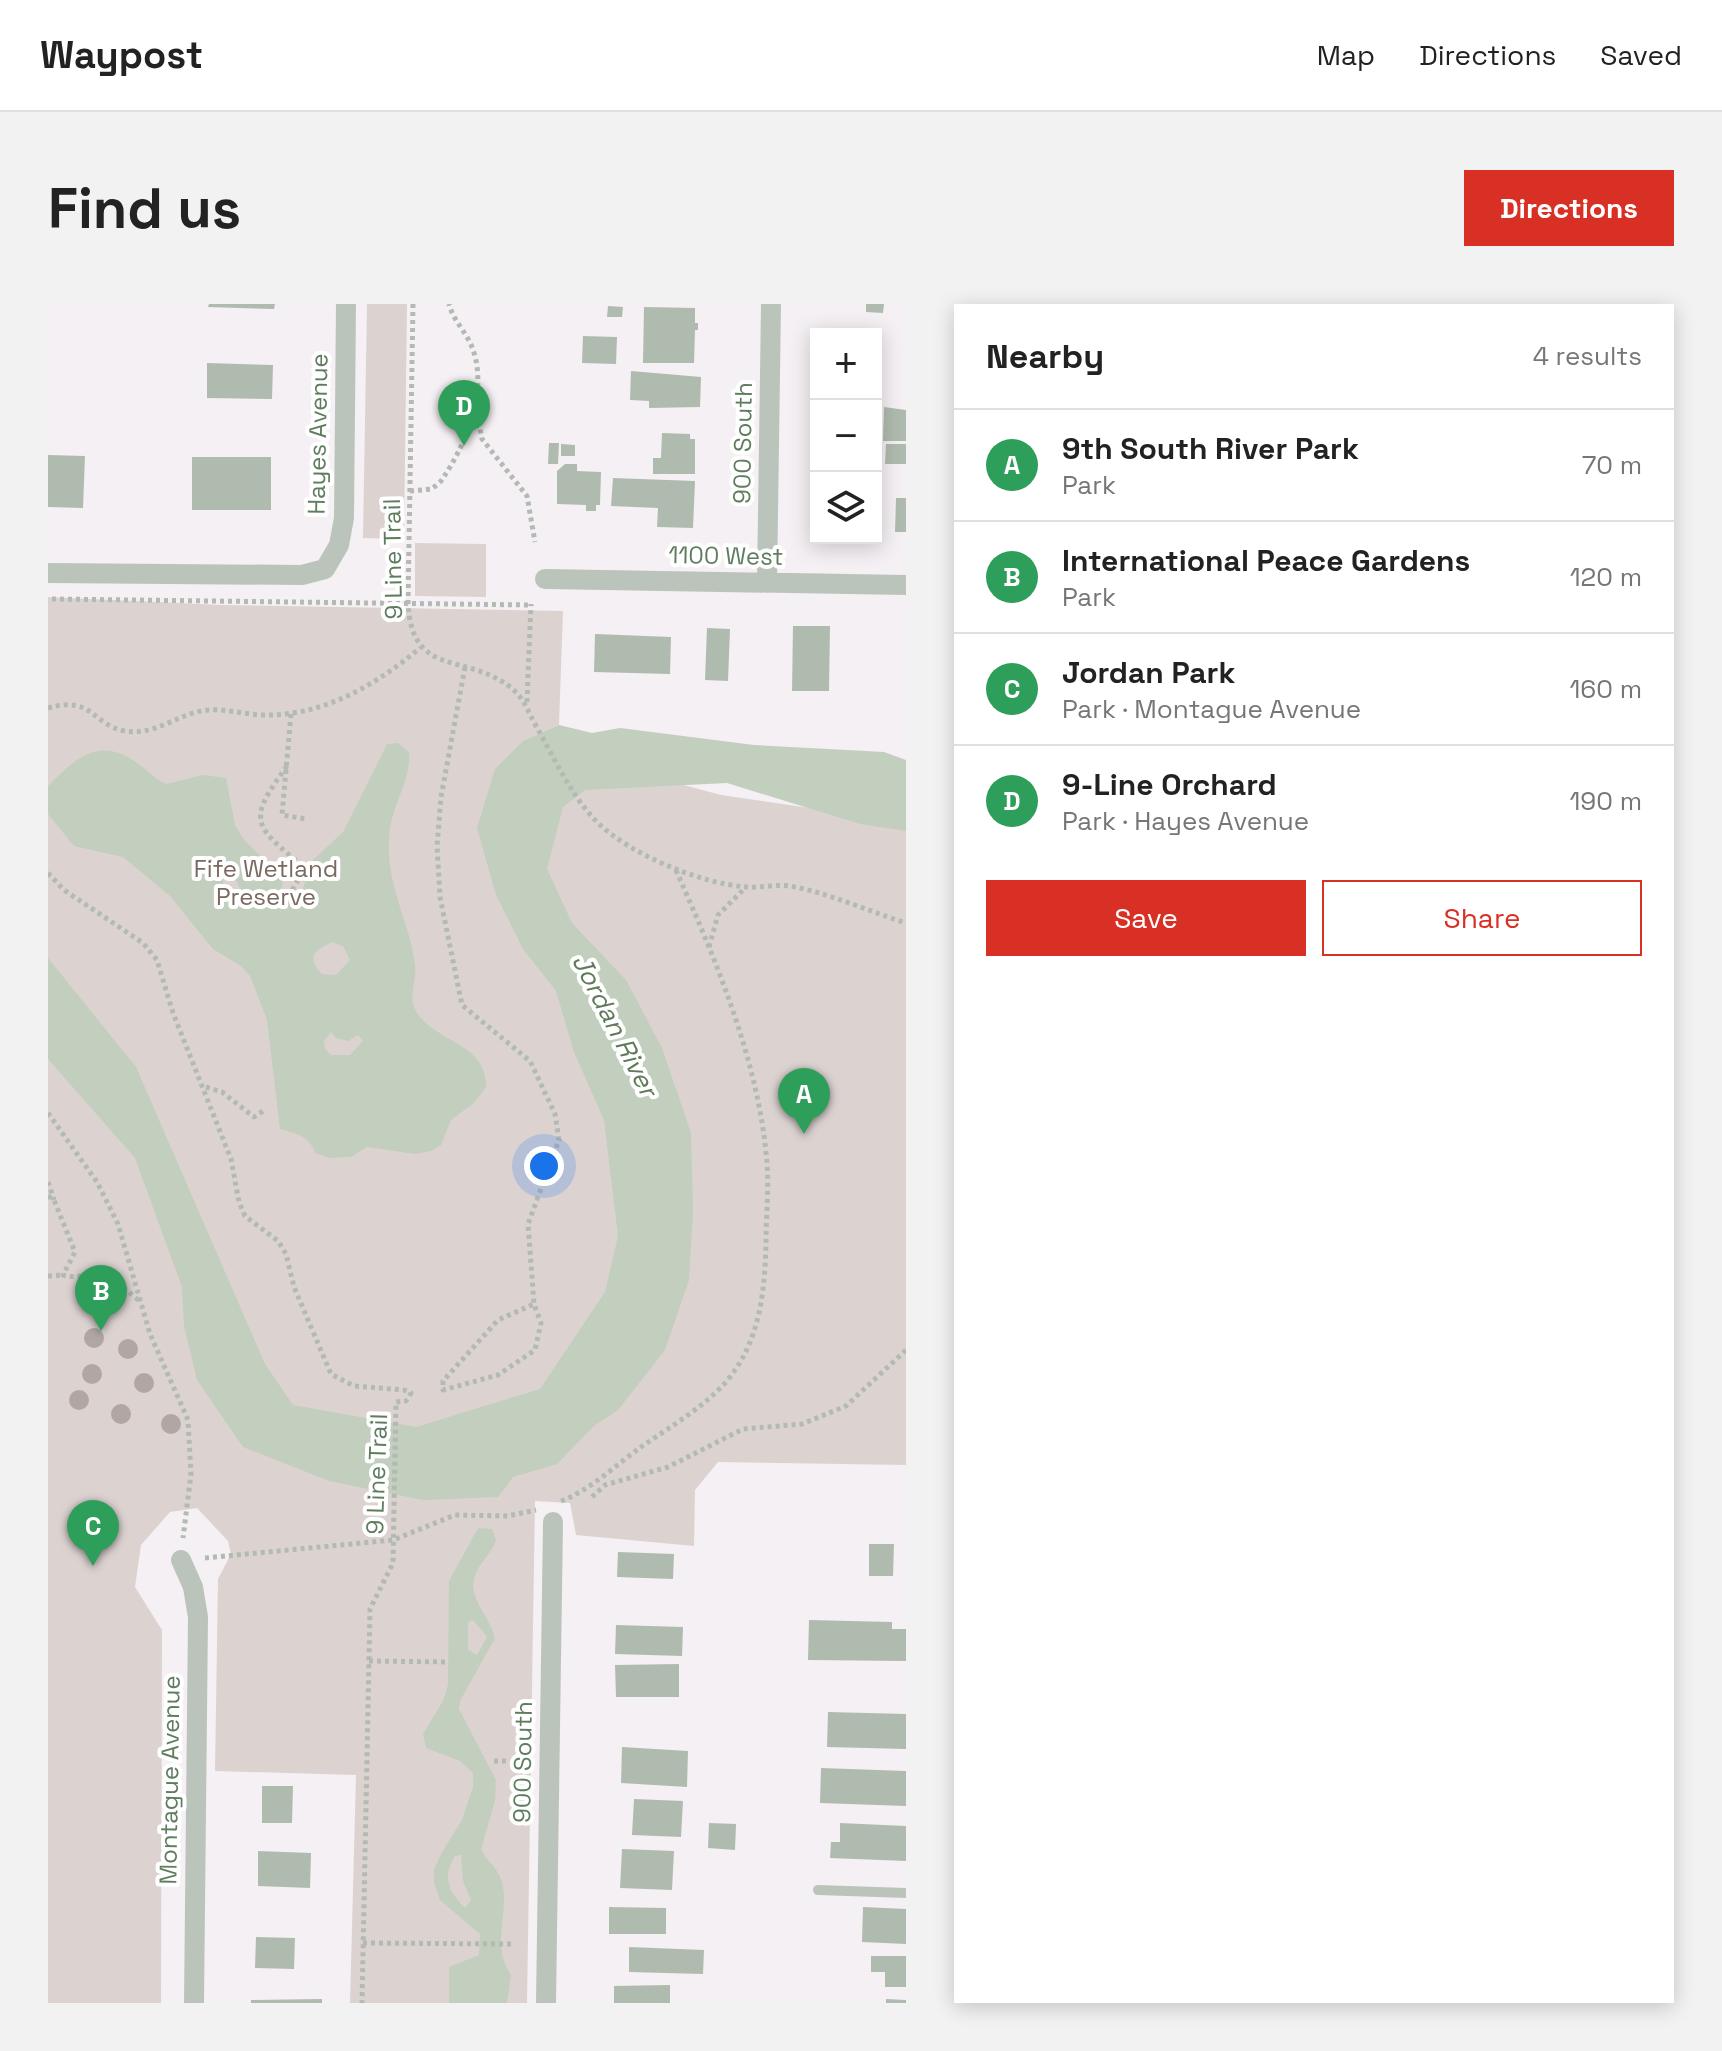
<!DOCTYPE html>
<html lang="en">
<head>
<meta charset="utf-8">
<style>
  :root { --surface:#fff; --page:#f2f2f2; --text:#222; --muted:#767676; --line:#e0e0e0; --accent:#d93025 }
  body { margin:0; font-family:"Space Grotesk",sans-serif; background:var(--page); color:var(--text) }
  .controls { position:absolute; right:24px; top:24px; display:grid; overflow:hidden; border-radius:0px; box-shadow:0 4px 20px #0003 }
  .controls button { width:72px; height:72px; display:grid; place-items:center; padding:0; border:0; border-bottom:2px solid var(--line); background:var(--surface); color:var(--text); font:40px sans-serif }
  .you { position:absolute; left:496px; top:862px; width:28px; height:28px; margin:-20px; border:6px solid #fff; border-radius:50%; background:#1a73e8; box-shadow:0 0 0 12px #1a73e833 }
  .badge { display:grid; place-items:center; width:52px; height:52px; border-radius:50%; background:var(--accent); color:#fff; font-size:26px; font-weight:700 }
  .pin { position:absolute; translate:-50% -66px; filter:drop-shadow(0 2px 4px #0008) }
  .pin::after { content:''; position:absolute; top:42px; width:28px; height:24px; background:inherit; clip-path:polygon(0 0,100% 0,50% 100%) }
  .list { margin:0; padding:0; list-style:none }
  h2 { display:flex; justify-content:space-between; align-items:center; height:104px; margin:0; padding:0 32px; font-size:34px }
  h2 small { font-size:26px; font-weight:400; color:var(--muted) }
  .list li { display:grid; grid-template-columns:52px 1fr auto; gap:24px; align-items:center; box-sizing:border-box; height:112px; padding:0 32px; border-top:2px solid var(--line) }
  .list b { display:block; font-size:30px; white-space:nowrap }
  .list p { margin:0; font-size:26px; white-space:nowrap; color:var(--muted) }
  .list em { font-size:26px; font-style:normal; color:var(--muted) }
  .actions { display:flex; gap:16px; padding:24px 32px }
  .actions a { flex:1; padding:18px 0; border:2px solid var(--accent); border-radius:0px; text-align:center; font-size:28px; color:var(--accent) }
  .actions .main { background:var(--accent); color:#fff }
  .icon { flex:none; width:44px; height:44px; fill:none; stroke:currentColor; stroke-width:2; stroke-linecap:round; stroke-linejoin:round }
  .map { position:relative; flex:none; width:858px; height:1699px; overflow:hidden; border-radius:0px }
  header { display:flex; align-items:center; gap:48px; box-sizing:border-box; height:112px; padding:0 40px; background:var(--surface); border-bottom:2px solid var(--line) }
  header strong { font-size:38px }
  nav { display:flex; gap:44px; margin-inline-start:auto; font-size:28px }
  .intro { display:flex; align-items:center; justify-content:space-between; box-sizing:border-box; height:192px; padding:0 48px }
  h1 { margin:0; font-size:56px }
  .button { padding:20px 36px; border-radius:0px; background:var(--accent); color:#fff; font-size:28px; font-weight:700 }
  main { display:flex; gap:48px; padding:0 48px }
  aside { flex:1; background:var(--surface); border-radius:0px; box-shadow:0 4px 20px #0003 }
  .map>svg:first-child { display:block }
  .green { fill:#dcd3d1 }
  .water { fill:#c2cebe; fill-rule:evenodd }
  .building { fill:#b0bbaf }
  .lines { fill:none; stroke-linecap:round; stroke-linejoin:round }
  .path { stroke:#b3bab3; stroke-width:5; stroke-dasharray:4 4; stroke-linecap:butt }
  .service { stroke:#bbc4bb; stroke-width:10 }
  .minor { stroke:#bbc4bb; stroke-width:20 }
  .tree { fill:#b1a6a3 }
  .labels { text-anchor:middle; stroke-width:8; stroke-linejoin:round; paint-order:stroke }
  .street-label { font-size:24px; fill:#5f7d5e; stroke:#fff }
  .park-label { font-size:24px; fill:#7a6961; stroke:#fff }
  .water-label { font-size:26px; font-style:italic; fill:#607a59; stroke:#fff }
</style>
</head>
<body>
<header>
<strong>Waypost</strong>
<nav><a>Map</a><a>Directions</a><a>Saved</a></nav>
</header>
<div class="intro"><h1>Find us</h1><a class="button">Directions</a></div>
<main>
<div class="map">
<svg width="858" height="1699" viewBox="0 0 858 1699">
  <rect width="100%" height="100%" fill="#f5f0f3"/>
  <path class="green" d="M319,0H359L356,235L315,234Z
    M367,239L438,240V293L367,292Z
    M0,293L174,301L515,307L511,421L475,438L673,491L858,518V1161L670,1158L647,1186L646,1242L528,1231L522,1199L487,1197L479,1699H302L308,1471L167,1467L170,1275L183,1250L180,1237L149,1204L122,1208L93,1241L87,1283L114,1326L113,1699H0Z"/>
  <path class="water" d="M511,421L544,429L572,424L706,441L836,448L858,456V527L812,520L679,479L537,486L515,503L499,565L524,619L578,676L614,744L643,829L645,908L641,976L617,1046L570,1106L546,1122L509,1160L465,1173L450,1193L375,1196L281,1177L195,1143L149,1076L136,1022L134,983L87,854L0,755V654L88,763L217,1060L245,1101L368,1123L492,1085L557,988L570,932L556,816L526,748L508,687L475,645L448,591L429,524L447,465L475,437Z
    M350,439L361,448C363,476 346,497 342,524C335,580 361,612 367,661C369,674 361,692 366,703C382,739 439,736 438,783L426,799L403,816L393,841L383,847L367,850L319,843L303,853L282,854L267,849C262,832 249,830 232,825L219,716L202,672L193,662L165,645L122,592L75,553L26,542L0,510V482C30,452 52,431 92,461C101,468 107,475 118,480L155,471L178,474L187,521L194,533L216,556L230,564L235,577L232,590L242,596L251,595L265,556L295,528L339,440ZM176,564L185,570L196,593L193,604L183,599L175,579ZM284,638L295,642L302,656L288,671L274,670C256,651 269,646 284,638ZM283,728L288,734L300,737L310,731L315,737L302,751H283L277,745L276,737Z
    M430,1224L444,1225L448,1236C444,1249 433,1257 428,1269C417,1293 442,1311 447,1334L412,1397L411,1405L448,1476L447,1497L433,1545C440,1559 453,1566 455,1583C460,1615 443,1641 463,1671L459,1699H401V1663L431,1651L432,1630L392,1596L386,1579V1566L393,1550L414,1516L425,1483V1469L412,1457L378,1444L375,1430L395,1397L400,1381L401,1277ZM425,1316L439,1333L429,1351L420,1346V1318ZM413,1551L415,1577L423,1596L417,1604C400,1587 394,1573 407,1552Z"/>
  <path class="building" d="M161,0H227L226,5L160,3Z
    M818,0H836L835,9L818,8Z
    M560,2L575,3L574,13H559Z
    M596,3L647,4V19H650V26H647L646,59H595Z
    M535,32L569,33L568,60L534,59Z
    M159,59L225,61L224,95L159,94Z
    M583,67L653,73L652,103L601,104V97L582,96Z
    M836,103L858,106V137H835Z
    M614,129L642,130V135H647V170H605V154H613Z
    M501,139H511L510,160H500Z
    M513,140L527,141V152H513Z
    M838,140H858V160H837Z
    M0,151L37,152L35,204L0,203Z
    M144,153H223V206H144Z
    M517,160H529V167L553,168L552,201H548V207H538V201L509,200V167Z
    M565,174L647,177L645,224L609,223L610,204L563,202Z
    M848,194H858V228H847Z
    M745,322H782L781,387H744Z
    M659,324L682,325L680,377L657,376Z
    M547,330L623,333L622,370L546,368Z
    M821,1240H846L845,1272H821Z
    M570,1248L626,1250L625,1275L569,1273Z
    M761,1316L844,1318V1325H858V1357L760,1356Z
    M568,1321L635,1323L634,1352L567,1350Z
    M631,1360V1393H568L567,1361Z
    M780,1408L858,1410V1445L779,1443Z
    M574,1443L640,1447L639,1483L573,1479Z
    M773,1464L858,1467V1502L772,1499Z
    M214,1482H245L244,1519H214Z
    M586,1495L635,1497L633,1533L584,1531Z
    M661,1519L688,1520L687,1546L660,1544Z
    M792,1519L858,1522V1557L782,1554L783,1538H792Z
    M574,1545L626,1547L624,1586L572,1584Z
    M210,1547L263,1549L262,1584L210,1582Z
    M561,1603L618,1604V1630H561Z
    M815,1603L858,1605V1640L814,1638Z
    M208,1633L247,1634L246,1665L207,1664Z
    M581,1643L656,1646L655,1670L581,1668Z
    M823,1652H858V1683H837V1668H823Z
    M622,1681V1699H566V1682Z
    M274,1695V1699H203V1696Z
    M838,1695L858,1696V1699H838Z"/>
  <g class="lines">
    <path class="path" d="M365,0L360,299C364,375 417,348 462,383C477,395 479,406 488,422C507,455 523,492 550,519C583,551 654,580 699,583C713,584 728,580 742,582C781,589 820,607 858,619
      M428,102L434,135L479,192L487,238
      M362,187L384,185L393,177C418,141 441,86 424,43C418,28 405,16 401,0
      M4,295L483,301
      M417,363L393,493L389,542L392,593L414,701L482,757L507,810L511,836L480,920L486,1000L493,1019L487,1046L450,1071L395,1086V1077L450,1016L486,1000
      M479,398L483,300
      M0,404C45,391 44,421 77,427C104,432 128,412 153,407C173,403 193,410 213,411C274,413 328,381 372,344
      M243,410L234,511L258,515
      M239,462C203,512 201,519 250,558V576L243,588
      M0,569L16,586L95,639L109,656L125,709L183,855L191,898L197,912L230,937L238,950L246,983L283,1070L306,1082L356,1086L363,1089L358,1097L348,1098L345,1259L322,1305L314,1699
      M661,643L670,611L698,583
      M158,783L174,788L206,813L215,807
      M0,809L49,878L70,920L102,1030L140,1116L143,1170L135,1234
      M0,878L6,896
      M0,892L6,896L27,948L15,971C25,974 31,972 41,971C58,971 81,986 92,998
      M0,972L15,971
      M544,1193L557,1181L620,1163L695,1125L754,1120L798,1102L858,1046
      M513,1197C541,1187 569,1160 593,1143C623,1122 667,1097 687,1066C713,1029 717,982 718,938C718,912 721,885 719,859C711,758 668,656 627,564
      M157,1254L345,1236L407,1211L460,1212L488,1206
      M321,1357L400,1358
      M446,1457H475
      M315,1639L465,1640"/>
    <path class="service" d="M770,1586L858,1589"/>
    <path class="minor" d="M0,269L254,271L277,265L291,241L296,214L298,0
      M497,275L858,281
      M719,279L723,0
      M133,1256L145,1283L150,1313L146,1699
      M498,1699L505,1218"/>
  </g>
  <g class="tree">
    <circle cx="46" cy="1034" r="10"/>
    <circle cx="80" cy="1045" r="10"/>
    <circle cx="44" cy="1070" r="10"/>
    <circle cx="96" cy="1079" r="10"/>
    <circle cx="31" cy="1096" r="10"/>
    <circle cx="73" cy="1110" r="10"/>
    <circle cx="123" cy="1120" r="10"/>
  </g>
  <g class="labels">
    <g class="street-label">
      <text transform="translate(270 130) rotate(-89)" y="8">Hayes Avenue</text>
      <text transform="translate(695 139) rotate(-89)" y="8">900 South</text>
      <text transform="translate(678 252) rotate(1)" y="8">1100 West</text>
      <text transform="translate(345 255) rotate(-91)" y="8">9 Line Trail</text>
      <text transform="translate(329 1170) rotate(-88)" y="8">9 Line Trail</text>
      <text transform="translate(475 1458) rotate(-89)" y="8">900 South</text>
      <text transform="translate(122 1476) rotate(-89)" y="8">Montague Avenue</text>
    </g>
    <g class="park-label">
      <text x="218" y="573">Fife Wetland<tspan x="218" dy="28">Preserve</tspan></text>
    </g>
    <g class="water-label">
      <text transform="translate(567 721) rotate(63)" y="9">Jordan River</text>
    </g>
  </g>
</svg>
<div class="controls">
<button>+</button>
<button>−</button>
<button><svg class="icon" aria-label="layers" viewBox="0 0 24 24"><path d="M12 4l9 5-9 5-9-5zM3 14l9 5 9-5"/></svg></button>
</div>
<div class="you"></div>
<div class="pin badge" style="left:756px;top:830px;background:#2e9e5b">A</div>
<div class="pin badge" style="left:53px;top:1027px;background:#2e9e5b">B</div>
<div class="pin badge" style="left:45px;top:1262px;background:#2e9e5b">C</div>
<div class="pin badge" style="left:416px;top:142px;background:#2e9e5b">D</div>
</div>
<aside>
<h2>Nearby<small>4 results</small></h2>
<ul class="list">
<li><span class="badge" style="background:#2e9e5b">A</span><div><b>9th South River Park</b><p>Park</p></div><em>70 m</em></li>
<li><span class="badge" style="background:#2e9e5b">B</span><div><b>International Peace Gardens</b><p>Park</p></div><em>120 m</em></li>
<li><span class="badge" style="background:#2e9e5b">C</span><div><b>Jordan Park</b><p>Park · Montague Avenue</p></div><em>160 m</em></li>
<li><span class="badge" style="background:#2e9e5b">D</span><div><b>9-Line Orchard</b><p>Park · Hayes Avenue</p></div><em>190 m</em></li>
</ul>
<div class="actions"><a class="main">Save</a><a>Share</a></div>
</aside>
</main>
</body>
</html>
